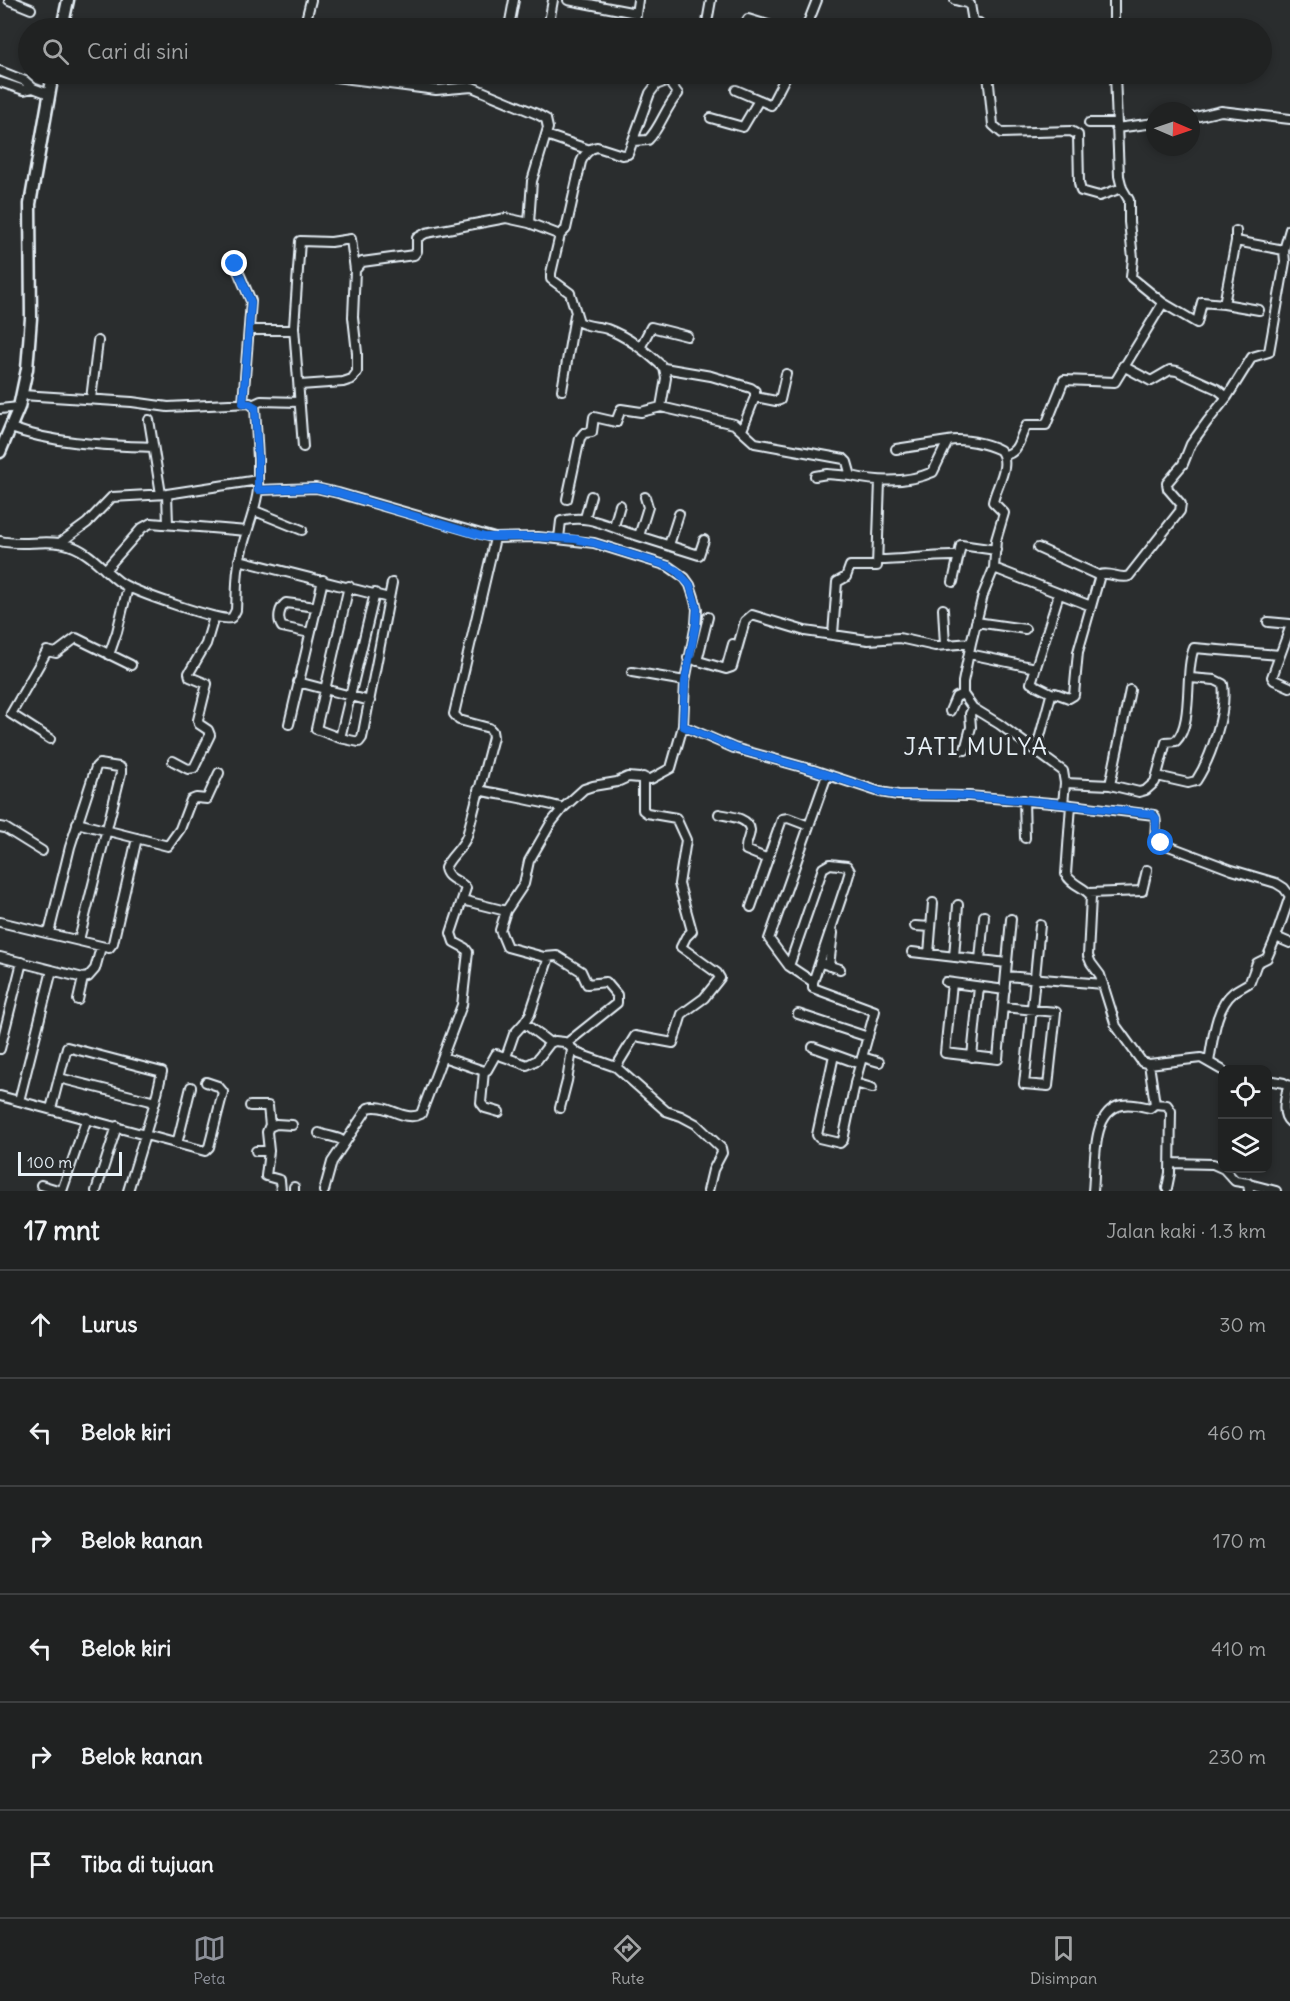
<!DOCTYPE html>
<html lang="id">
<head>
<meta charset="utf-8">
<style>
  :root { --surface:#202222; --page:#282a2a; --text:#f1f3f6; --muted:#a2a4a5; --line:#3d3f40; --accent:#8c9099 }
  body { margin:0; font-family:Delius,sans-serif; background:var(--page); color:var(--text) }
  .controls { position:absolute; right:18px; bottom:18px; display:grid; overflow:hidden; border-radius:12px; box-shadow:0 3px 9px #0003 }
  .controls button { width:54px; height:54px; display:grid; place-items:center; padding:0; border:0; border-bottom:2px solid var(--line); background:var(--surface); color:var(--text); font:30px sans-serif }
  .compass { position:absolute; left:1146px; top:102px; width:54px; height:54px; border-radius:50%; background:var(--surface); box-shadow:0 3px 9px #0003; rotate:92deg }
  .scale { position:absolute; left:18px; bottom:15px; width:104px; box-sizing:border-box; padding-left:6px; border:3px solid #e8f1f8; border-top:0; font-size:16px; line-height:21px; white-space:nowrap; color:#e8f1f8; -webkit-text-stroke:4px #2a2d2e; paint-order:stroke }
  .stop { position:absolute; width:18px; height:18px; margin:-14px; border:4px solid #1a73e8; border-radius:50%; background:#fff }
  .stop.end { background:#1a73e8; border-color:#fff; box-shadow:0 2px 6px #0008 }
  .list { margin:0; padding:0; list-style:none }
  h2 { display:flex; justify-content:space-between; align-items:center; height:78px; margin:0; padding:0 24px; font-size:26px }
  h2 small { font-size:20px; font-weight:400; color:var(--muted) }
  .list li { display:grid; grid-template-columns:39px 1fr auto; gap:18px; align-items:center; box-sizing:border-box; height:108px; padding:0 24px; border-top:2px solid var(--line) }
  .list b { display:block; font-size:22px; white-space:nowrap }
  .list em { font-size:20px; font-style:normal; color:var(--muted) }
  .icon { flex:none; width:33px; height:33px; fill:none; stroke:currentColor; stroke-width:2; stroke-linecap:round; stroke-linejoin:round }
  .map { position:relative; flex:none; width:1290px; height:1191px; overflow:hidden }
  .search { position:absolute; background:var(--surface); box-shadow:0 3px 9px #0003; left:18px; right:18px; top:18px; height:66px; display:flex; align-items:center; gap:15px; box-sizing:border-box; padding:0 21px; border-radius:33px; color:var(--muted); font-size:22px }
  .sheet { height:726px; background:var(--surface) }
  nav { display:flex; justify-content:space-around; align-items:center; box-sizing:border-box; height:84px; border-top:2px solid var(--line); background:var(--surface); font-size:16px; color:var(--muted) }
  nav a { display:grid; justify-items:center; gap:3px }
  nav .on { color:var(--accent) }
  .map>svg:first-child { display:block }
  .lines { fill:none; stroke-linecap:round; stroke-linejoin:round }
  .street-casing { stroke:#e8f1f8; stroke-width:12 }
  .secondary-casing { stroke:#e8f1f8; stroke-width:15 }
  .street { stroke:#2a2d2e; stroke-width:8 }
  .secondary { stroke:#2a2d2e; stroke-width:10 }
  .route { stroke:#1a73e8; stroke-width:8 }
  .labels { text-anchor:middle; stroke-width:6; stroke-linejoin:round; paint-order:stroke }
  .quarter-label { font-size:24px; letter-spacing:1.5px; fill:#e8f1f8; stroke:#2a2d2e }
</style>
</head>
<body>
<div class="map">
<svg width="1290" height="1191" viewBox="0 0 1290 1191">
  <rect width="100%" height="100%" fill="#2a2d2e"/>
  <filter id="ink" filterUnits="userSpaceOnUse"><feTurbulence type="fractalNoise" baseFrequency=".0167" numOctaves="2"/><feDisplacementMap in="SourceGraphic" scale="12" xChannelSelector="R" yChannelSelector="G"/><feConvolveMatrix kernelMatrix="1 2 1 2 8 2 1 2 1" color-interpolation-filters="sRGB"/></filter>
  <g filter="url(#ink)">
    <g class="lines">
      <g class="street-casing">
        <path id="street" d="M9,0L31,9
          M568,0L636,13
          M955,0L970,4L973,22L979,23L984,28
          M509,27L514,0
          M304,28L311,0
          M551,28H548L553,0
          M634,28L638,0
          M706,28L711,0
          M743,28L748,19L778,28
          M806,28L817,0
          M1114,28V0
          M0,71L25,81L33,88L49,94
          M312,74L436,90L472,87L537,114L546,119L548,128L532,181L529,223L560,235L551,273V279L570,293L579,322C588,327 598,326 607,329C629,337 647,352 664,368L666,378L661,407L734,424L755,443L844,459L847,462L851,476C878,482 908,483 933,472L948,441C963,438 986,443 1000,450C1012,465 996,486 993,502L1004,513L996,540L994,568L983,595L971,643L963,682V694L973,708L999,724L1063,771L1065,783L1063,804L1154,815C1159,823 1152,834 1158,842L1232,870L1276,883L1284,888L1290,896
          M988,74L993,125L1002,133L1071,131L1078,135L1079,183L1081,191L1099,196L1122,188
          M1115,74L1119,176L1122,188L1129,200V222L1133,258L1131,277L1163,303L1197,323L1202,302L1224,304L1236,241V231
          M623,77L624,74
          M0,82L24,90L33,88
          M736,90L771,105L787,74
          M711,118L743,127L759,100
          M1191,118L1221,111L1290,119
          M1089,123H1116
          M1116,128L1155,123
          M546,135L590,150
          M633,141L648,140C661,127 665,108 678,94L672,86V79
          M560,235L566,229L581,162C583,156 589,148 597,147L622,155L628,154L650,93L656,85L674,78L676,74
          M1236,241L1284,250
          M235,264L251,301L243,403
          M355,270L362,262L414,255L417,251V238L426,233L506,218L529,223
          M1224,304L1259,310
          M250,330H294
          M640,348L651,327L687,336
          M664,368L711,376L751,388L755,391V397
          M300,385L343,382L352,379L357,372V353L353,317L355,270L351,239L331,242L300,241L294,327L303,447
          M562,390L575,315
          M22,395L132,402L168,407L250,403L255,407L258,459V490
          M1227,397L1252,357L1269,352L1285,262L1284,250L1290,229
          M91,399L98,341
          M252,405L261,401L299,402
          M0,409L19,407
          M149,420L161,494
          M11,428C55,444 105,445 152,447
          M742,430L755,397L776,401L780,400L786,374
          M896,449L948,441
          M1004,455C1020,453 1019,436 1027,425H1046L1064,380L1115,382L1163,303
          M815,476L827,474L851,476
          M167,494L168,524
          M567,499L580,438L584,433L592,432L594,417L616,422L621,409L641,412L661,407
          M255,511L302,530
          M585,518L591,496
          M614,526L620,505
          M639,536L648,507L645,497
          M495,538L538,537L594,543L668,566L685,578L690,585L694,597L697,609L696,624L685,681L683,726L671,768L651,779L628,777L617,782L593,786L584,789L563,808L551,823L529,861L524,884L506,911L500,930L507,947L544,957L557,956L581,971L587,984L606,982L617,995V1003L567,1043
          M559,538L561,521C588,513 608,527 632,534C654,541 677,548 699,555L704,540
          M0,541C24,547 50,537 74,547C92,554 105,572 121,583C133,591 222,623 231,618C233,617 235,612 236,610C237,593 236,575 240,558C244,535 255,514 258,490L316,488L338,493L495,538L454,714L459,720L489,728L492,731L493,737L467,836C462,849 450,856 445,868C447,880 460,880 466,888L451,933L454,942L465,948L468,952L462,1005L421,1114C404,1123 386,1102 368,1108L332,1162L324,1191
          M61,542L87,523L112,497L167,494L258,480
          M669,545L679,514
          M1038,548L1100,576
          M239,560L389,598
          M878,560C905,560 931,555 958,556
          M994,568L1091,606
          M105,570L142,528L151,523L247,531
          M953,582L961,545L996,550
          M349,586L316,729L340,738L359,742L362,738L392,583
          M943,609L945,645
          M976,622L1025,629
          M1268,622L1290,624
          M1290,628L1272,677L1274,680L1290,687
          M310,633L282,627C277,619 279,608 286,603L316,607
          M833,634L837,582L846,577L850,566H877L880,481
          M969,654L1036,668
          M109,655L117,632L128,587
          M688,658L726,669L732,667L745,621L752,615L805,631L868,640L899,638L935,646L971,643
          M697,661L708,617
          M726,669L733,644
          M632,672L685,681
          M298,682L370,701
          M1053,694L1031,683L1059,594
          M950,711L956,697L963,694
          M289,724L323,580
          M683,726L734,748L813,770L880,792L898,795L969,796L1063,804
          M340,738L375,593
          M50,739L11,714L47,651L56,653L76,638L131,665
          M965,750L971,727L970,714L973,708
          M1036,751L1051,695L1055,693L1069,698L1074,695L1078,652L1100,575C1109,571 1120,580 1129,576L1180,511L1181,504L1168,489L1167,483L1183,464L1191,444L1207,422L1227,397L1217,389L1177,371L1170,370L1151,381L1123,366
          M173,761L188,769L194,768L210,735L208,730L199,724L198,720L207,684L190,677L189,673L206,644L214,617
          M827,775L769,939L789,966L813,982V988L875,1011L856,1079L843,1140L840,1143L819,1138L817,1135L834,1055
          M1157,776L1188,783L1196,781C1211,758 1227,711 1223,684L1215,680L1190,678
          M1065,783L1110,785L1139,792L1146,790L1155,782L1166,742L1176,741C1194,723 1184,672 1194,648L1280,655
          M1110,785L1130,690
          M478,790C507,796 535,800 563,808
          M1024,800L1025,838
          M1071,805L1066,874C1071,885 1085,887 1091,896L1088,956L1091,963L1100,975L1116,1026L1142,1062L1149,1064L1201,1058L1222,1070
          M719,814C727,816 749,817 750,830C750,837 745,843 746,850L768,859
          M77,823L168,846L180,829L191,800L196,798L207,799L219,773
          M0,827L5,828L42,851
          M1089,893L1142,891L1147,870
          M1290,896L1276,937L1290,943
          M462,900L506,911
          M751,907L782,819L788,818L809,826
          M0,922L109,948L113,943L137,838
          M915,926L931,927
          M49,933L70,847L96,767L99,764L119,767L121,768V773L79,940
          M912,952L1007,963
          M929,954L933,903
          M0,957L83,978L88,977L95,969L101,947
          M954,957L958,905
          M980,960L984,916
          M824,964L840,969
          M789,966L823,868L830,864L847,866L850,871L847,881L813,982
          M829,966L833,933
          M1006,976L1103,984
          M946,982L1005,990
          M952,983L945,1053L998,1059L1011,919
          M78,1000L83,978
          M1003,1007L1056,1012L1048,1086L1024,1084C1030,1031 1035,978 1040,925
          M798,1014L868,1037
          M524,1023L550,1043
          M813,1047L860,1064
          M0,1049L22,962
          M443,1057L484,1071L487,1070L496,1054L527,1065L537,1060L550,1043L555,1041L564,1042L579,1054L616,1067L666,1111L681,1116L696,1124L721,1148L722,1153L713,1170L708,1191
          M506,1057L514,1034L524,1023L530,1014L549,957
          M862,1057L879,1062
          M972,1057L979,987
          M1209,1062C1213,1040 1215,1007 1234,992C1239,988 1245,986 1250,982L1257,963L1267,958L1276,937
          M616,1067L635,1036L673,1043L682,1014L704,998L720,978L717,973L681,947L686,937L692,931L679,884L686,840L676,818L647,813L643,810V777
          M484,1071L481,1103L485,1108L499,1112
          M59,1078L155,1102
          M1268,1080L1284,1083L1290,1086
          M855,1083L872,1088
          M1288,1086C1286,1097 1280,1114 1290,1122
          M0,1096L205,1151L209,1147L223,1092L218,1086L206,1082
          M19,1101L52,970
          M1155,1104L1167,1105L1171,1111L1170,1173L1167,1188
          M250,1106H268L270,1126
          M560,1108L567,1081L572,1050
          M51,1109L67,1047L162,1072L155,1102L128,1191
          M319,1133C331,1138 334,1135 345,1142
          M177,1144L191,1087
          M256,1151H269L266,1176L280,1180L281,1191
          M269,1151L267,1132L269,1127L276,1124L292,1125
          M1171,1163L1213,1164L1222,1168
          M1223,1168L1235,1181L1248,1183L1249,1191
          M1249,1184L1276,1191
          M41,1185L61,1191
          M62,1191L87,1118
          M96,1191L117,1126
          M294,1191V1187
          M1093,1191C1096,1166 1090,1111 1122,1105C1132,1103 1141,1106 1150,1108L1155,1104L1149,1064"/>
      </g>
      <g class="secondary-casing">
        <path id="secondary" d="M62,28L68,0
          M0,452L19,407L27,369L31,318L30,204L53,74"/>
      </g>
      <use href="#street" class="street"/>
      <use href="#secondary" class="secondary"/>
    </g>
  </g>
  <g class="lines" filter="url(#ink)">
    <path class="route" d="M235,264L251,302L243,403L250,404L255,407L258,459V490L316,488L338,493L485,537H538L575,539L594,543L668,566L677,571L690,585L697,609L696,624L685,681L683,726L734,748L813,770L880,792L898,795H952L1024,800L1152,814L1156,818L1155,838L1161,843"/>
  </g>
  <g class="labels">
    <g class="quarter-label">
      <text x="976" y="755">JATI MULYA</text>
    </g>
  </g>
</svg>
<div class="controls">
<button><svg class="icon" aria-label="locate" viewBox="0 0 24 24"><circle cx="12" cy="12" r="6"/><path d="M12 2v4M12 18v4M2 12h4M18 12h4"/></svg></button>
<button><svg class="icon" aria-label="layers" viewBox="0 0 24 24"><path d="M12 4l9 5-9 5-9-5zM3 14l9 5 9-5"/></svg></button>
</div>
<svg class="compass" viewBox="-18 -18 36 36"><path d="M0-13l5 13h-10z" fill="#e53935"/><path d="M0 13l5-13h-10z" fill="#a2a4a5"/></svg>
<div class="scale">100 m</div>
<div class="stop" style="left:1161px;top:843px"></div>
<div class="stop end" style="left:235px;top:264px"></div>
<div class="search"><svg class="icon" aria-label="search" viewBox="0 0 24 24"><circle cx="10" cy="10" r="6"/><path d="M15 15l6 6"/></svg>Cari di sini</div>
</div>
<section class="sheet">
<h2>17 mnt<small>Jalan kaki · 1.3 km</small></h2>
<ul class="list">
<li><svg class="icon" aria-label="ahead" viewBox="0 0 24 24"><path d="M12 20V5M6 11l6-6 6 6"/></svg><div><b>Lurus</b></div><em>30 m</em></li>
<li><svg class="icon" aria-label="left" viewBox="0 0 24 24"><path d="M17 20v-9H6M10 6l-5 5 5 5"/></svg><div><b>Belok kiri</b></div><em>460 m</em></li>
<li><svg class="icon" aria-label="right" viewBox="0 0 24 24"><path d="M7 20v-9h11M14 6l5 5-5 5"/></svg><div><b>Belok kanan</b></div><em>170 m</em></li>
<li><svg class="icon" aria-label="left" viewBox="0 0 24 24"><path d="M17 20v-9H6M10 6l-5 5 5 5"/></svg><div><b>Belok kiri</b></div><em>410 m</em></li>
<li><svg class="icon" aria-label="right" viewBox="0 0 24 24"><path d="M7 20v-9h11M14 6l5 5-5 5"/></svg><div><b>Belok kanan</b></div><em>230 m</em></li>
<li><svg class="icon" aria-label="arrive" viewBox="0 0 24 24"><path d="M6 21V4h12l-3 4 3 4H6"/></svg><div><b>Tiba di tujuan</b></div></li>
</ul>
</section>
<nav>
<a class="on"><svg class="icon" aria-label="map" viewBox="0 0 24 24"><path d="M3 6l6-2 6 2 6-2v14l-6 2-6-2-6 2zM9 4v14M15 6v14"/></svg>Peta</a>
<a><svg class="icon" aria-label="directions" viewBox="0 0 24 24"><path d="M12 3l9 9-9 9-9-9zM9 14v-3h6M13 9l2 2-2 2"/></svg>Rute</a>
<a><svg class="icon" aria-label="saved" viewBox="0 0 24 24"><path d="M7 4h10v16l-5-4-5 4z"/></svg>Disimpan</a>
</nav>
</body>
</html>
